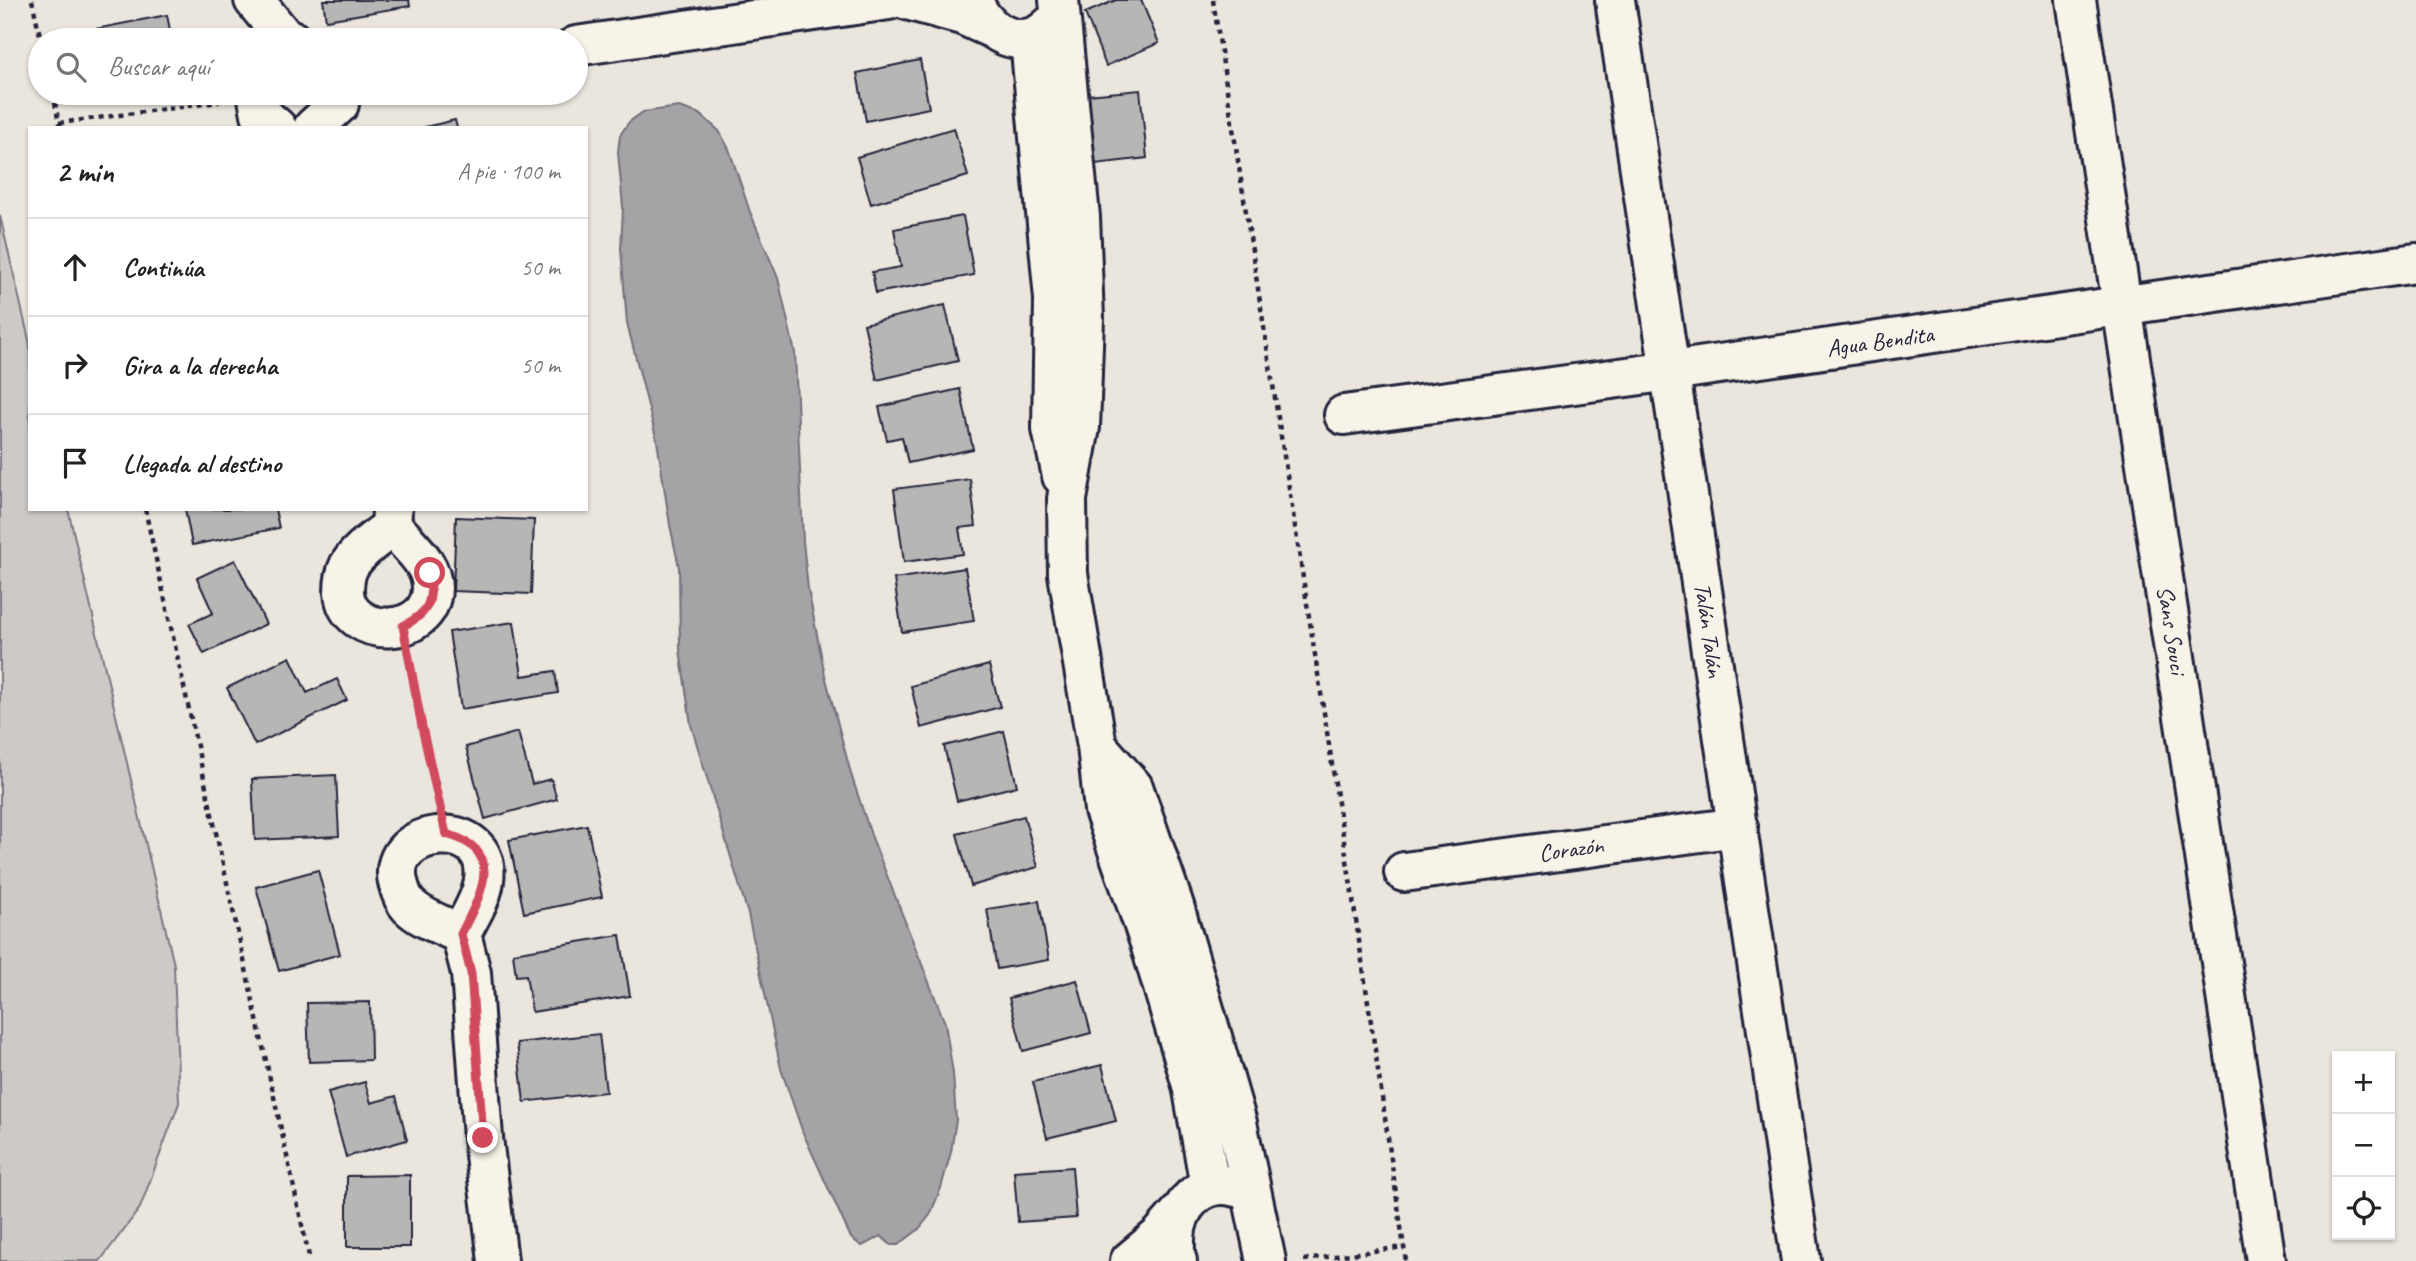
<!DOCTYPE html>
<html lang="es">
<head>
<meta charset="utf-8">
<style>
  :root { --surface:#fff; --page:#f6f6f6; --text:#222; --muted:#767676; --line:#e0e0e0 }
  body { margin:0; font-family:Caveat,sans-serif; background:var(--page); color:var(--text) }
  .controls { position:absolute; right:21px; bottom:21px; display:grid; overflow:hidden; border-radius:0px; box-shadow:0 2px 5px #0004 }
  .controls button { width:63px; height:63px; display:grid; place-items:center; padding:0; border:0; border-bottom:2px solid var(--line); background:var(--surface); color:var(--text); font:35px sans-serif }
  .stop { position:absolute; width:21px; height:21px; margin:-16px; border:5px solid #d1495b; border-radius:50%; background:#fff }
  .stop.end { background:#d1495b; border-color:#fff; box-shadow:0 2px 7px #0008 }
  .list { margin:0; padding:0; list-style:none }
  h2 { display:flex; justify-content:space-between; align-items:center; height:91px; margin:0; padding:0 28px; font-size:30px }
  h2 small { font-size:23px; font-weight:400; color:var(--muted) }
  .list li { display:grid; grid-template-columns:46px 1fr auto; gap:21px; align-items:center; box-sizing:border-box; height:98px; padding:0 28px; border-top:2px solid var(--line) }
  .list b { display:block; font-size:26px; white-space:nowrap }
  .list em { font-size:23px; font-style:normal; color:var(--muted) }
  .icon { flex:none; width:38px; height:38px; fill:none; stroke:currentColor; stroke-width:2; stroke-linecap:round; stroke-linejoin:round }
  .map { position:relative; flex:none; width:2416px; height:1261px; overflow:hidden }
  .search { position:absolute; background:var(--surface); box-shadow:0 2px 5px #0004; left:28px; top:28px; width:560px; height:77px; display:flex; align-items:center; gap:18px; box-sizing:border-box; padding:0 24px; border-radius:38px; color:var(--muted); font-size:26px }
  .panel { position:absolute; background:var(--surface); box-shadow:0 2px 5px #0004; left:28px; top:126px; width:560px; height:385px; border-radius:0px }
  .map>svg:first-child { display:block }
  .green { fill:#cdc9c6; stroke:#787680; stroke-width:2 }
  .water { fill:#a6a3a6; stroke:#716f7b; stroke-width:2 }
  .building { fill:#b8b6b5; stroke:#22223b; stroke-width:2 }
  .lines { fill:none; stroke-linecap:round; stroke-linejoin:round }
  .street-casing { stroke:#22223b; stroke-width:44 }
  .path { stroke:#22223b; stroke-width:4.5; stroke-dasharray:5 5; stroke-linecap:butt }
  .street { stroke:#f7f3e8; stroke-width:38 }
  .route { stroke:#d1495b; stroke-width:9 }
  .labels { text-anchor:middle; stroke-width:7; stroke-linejoin:round; paint-order:stroke }
  .street-label { font-size:24px; fill:#22223b; stroke:#f7f3e8 }
</style>
</head>
<body>
<div class="map">
<svg width="2416" height="1261" viewBox="0 0 2416 1261">
  <rect width="100%" height="100%" fill="#eae6de"/>
  <filter id="ink" filterUnits="userSpaceOnUse"><feTurbulence type="fractalNoise" baseFrequency=".0143" numOctaves="2"/><feDisplacementMap in="SourceGraphic" scale="14" xChannelSelector="R" yChannelSelector="G"/><feConvolveMatrix kernelMatrix="1 2 1 2 8 2 1 2 1" color-interpolation-filters="sRGB"/></filter>
  <g filter="url(#ink)">
    <path class="green" d="M0,216L30,344V509H68L174,965L179,1103L140,1208L100,1261H0Z"/>
    <path class="water" d="M679,107L700,114L719,131L729,149L750,212L778,278L795,353L803,541L808,589L825,675L851,774L871,835L945,1023L953,1073L956,1120L951,1152L941,1188L930,1215L918,1230L898,1245H891L881,1236L862,1246L851,1238L803,1133L781,1069L748,914L691,725L680,650L679,567L670,525L657,441L627,323L621,249L623,207L618,152L620,135L629,122L643,112Z"/>
    <path class="building" d="M323,0H409L410,6L326,20Z
      M1116,0H1141L1159,43L1106,66L1085,13Z
      M167,15L172,40H76L75,33Z
      M920,60L929,108L866,121L857,73Z
      M1140,90L1147,158L1095,164L1088,95Z
      M264,93H298L299,96L267,103Z
      M455,120L457,128H421Z
      M954,128L968,176L871,204L857,157Z
      M963,216L974,275L876,293L872,272L901,267L894,229Z
      M945,305L958,361L877,380L864,324Z
      M960,389L973,449L908,463L902,437L887,440L879,407Z
      M970,479L976,526L959,528L963,554L904,562L894,489Z
      M185,509H275L279,528L192,545Z
      M456,517L534,520L531,594L453,591Z
      M235,560L266,624L204,654L189,624L213,613L197,578Z
      M965,568L974,621L902,632L894,579Z
      M514,622L522,676L555,671L558,693L461,709L449,632Z
      M290,657L307,693L337,679L347,700L255,745L227,688Z
      M989,665L1000,707L921,728L911,686Z
      M1004,731L1017,786L957,801L944,746Z
      M518,732L532,784L551,779L557,799L485,819L466,747Z
      M336,775L339,836L255,840L252,779Z
      M1024,816L1038,867L971,886L957,834Z
      M587,825L602,897L524,913L509,840Z
      M318,870L340,954L279,971L256,887Z
      M1039,901L1049,960L997,969L987,909Z
      M620,935L630,996L532,1012L526,975L516,976L513,953Z
      M1077,980L1091,1033L1023,1051L1009,998Z
      M370,1002L371,1060L309,1062L307,1003Z
      M599,1034L606,1092L524,1102L517,1043Z
      M1102,1065L1116,1121L1047,1138L1033,1082Z
      M365,1082L371,1103L396,1096L407,1140L346,1157L328,1092Z
      M1072,1167L1076,1218L1018,1222L1014,1171Z
      M410,1175V1247H347V1176Z"/>
    <g class="lines">
      <g class="street-casing">
        <path id="street" d="M254,0L283,36L291,40
          M907,0L962,15L991,28
          M973,0C984,33 1023,54 1050,26
          M1059,0L1080,217L1084,318L1080,427L1067,499L1068,574L1097,746L1104,810L1150,943L1192,1085L1210,1186
          M1615,0L1801,1261
          M2076,0L2266,1261
          M1030,40L1054,299L1052,429L1062,476
          M576,46L889,0
          M257,93L261,114L277,128
          M313,128L339,104L340,93
          M1344,415L1671,371L2416,263
          M392,509C392,514 391,521 392,525C394,529 400,534 403,538C416,552 432,567 432,588C431,640 347,640 344,592C344,583 345,574 349,566C359,549 378,538 392,526
          M1097,746L1133,787L1174,906L1237,1123L1266,1261
          M1404,872L1738,827
          M461,934C444,926 422,919 409,906C403,900 400,890 398,882C385,826 493,815 484,880C482,899 469,917 461,934L471,973L483,1138L498,1261
          M1130,1261L1160,1236L1180,1213
          M1177,1261C1174,1254 1175,1247 1175,1239C1176,1206 1201,1177 1236,1187"/>
      </g>
      <path class="path" d="M32,0L41,40
        M1213,0L1351,886L1406,1261
        M53,93L60,128
        M59,123L219,102
        M145,509L310,1261
        M410,665L437,797
        M1304,1260L1404,1247"/>
      <use href="#street" class="street"/>
    </g>
  </g>
  <g class="lines" filter="url(#ink)">
    <path class="route" d="M430,573C433,602 429,613 403,626L422,727L446,834C507,850 481,894 461,934L471,973L483,1138"/>
  </g>
  <g class="labels">
    <g class="street-label">
      <text transform="translate(1880 341) rotate(-8)" y="8">Agua Bendita</text>
      <text transform="translate(1709 630) rotate(82)" y="8">Talán Talán</text>
      <text transform="translate(2172 630) rotate(81)" y="8">Sans Souci</text>
      <text transform="translate(1571 849) rotate(-8)" y="8">Corazón</text>
    </g>
  </g>
</svg>
<div class="controls">
<button>+</button>
<button>−</button>
<button><svg class="icon" aria-label="locate" viewBox="0 0 24 24"><circle cx="12" cy="12" r="6"/><path d="M12 2v4M12 18v4M2 12h4M18 12h4"/></svg></button>
</div>
<div class="stop" style="left:430px;top:573px"></div>
<div class="stop end" style="left:483px;top:1138px"></div>
<div class="search"><svg class="icon" aria-label="search" viewBox="0 0 24 24"><circle cx="10" cy="10" r="6"/><path d="M15 15l6 6"/></svg>Buscar aquí</div>
<section class="panel">
<h2>2 min<small>A pie · 100 m</small></h2>
<ul class="list">
<li><svg class="icon" aria-label="ahead" viewBox="0 0 24 24"><path d="M12 20V5M6 11l6-6 6 6"/></svg><div><b>Continúa</b></div><em>50 m</em></li>
<li><svg class="icon" aria-label="right" viewBox="0 0 24 24"><path d="M7 20v-9h11M14 6l5 5-5 5"/></svg><div><b>Gira a la derecha</b></div><em>50 m</em></li>
<li><svg class="icon" aria-label="arrive" viewBox="0 0 24 24"><path d="M6 21V4h12l-3 4 3 4H6"/></svg><div><b>Llegada al destino</b></div></li>
</ul>
</section>
</div>
</body>
</html>
